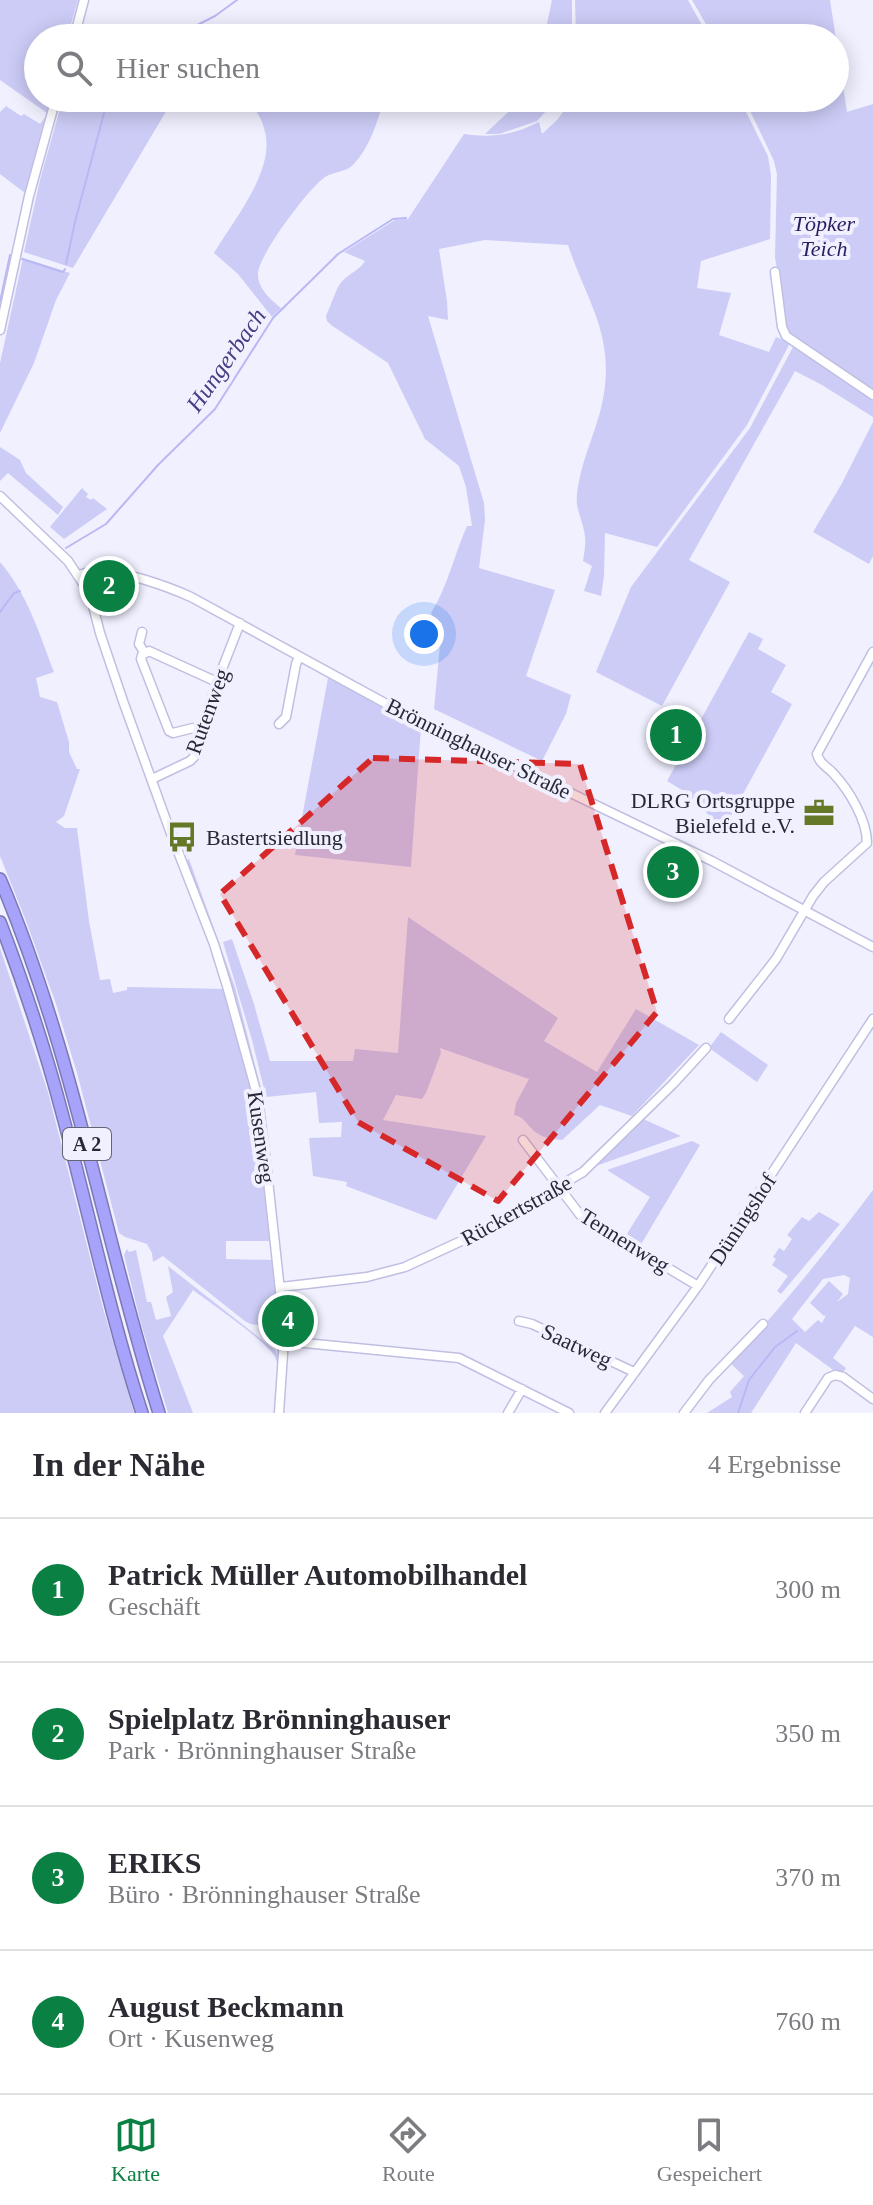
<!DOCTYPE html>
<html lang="de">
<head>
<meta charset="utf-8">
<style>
  :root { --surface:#fff; --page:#f2f2f3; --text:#2b2b33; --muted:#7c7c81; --line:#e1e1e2; --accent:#0b8043 }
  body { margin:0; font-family:Georgia,serif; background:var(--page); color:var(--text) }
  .you { position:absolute; left:424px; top:634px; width:28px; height:28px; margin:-20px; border:6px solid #fff; border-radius:50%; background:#1a73e8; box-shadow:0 0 0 12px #1a73e833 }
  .badge { display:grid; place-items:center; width:52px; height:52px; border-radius:50%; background:var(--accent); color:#fff; font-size:26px; font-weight:700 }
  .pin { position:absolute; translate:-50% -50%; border:4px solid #fff; box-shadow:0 2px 8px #0006 }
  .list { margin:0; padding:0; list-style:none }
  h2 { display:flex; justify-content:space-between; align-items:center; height:104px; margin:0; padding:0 32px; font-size:34px }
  h2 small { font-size:26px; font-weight:400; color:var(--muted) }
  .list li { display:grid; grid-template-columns:52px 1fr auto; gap:24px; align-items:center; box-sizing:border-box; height:144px; padding:0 32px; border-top:2px solid var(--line) }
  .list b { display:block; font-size:30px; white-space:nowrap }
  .list p { margin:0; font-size:26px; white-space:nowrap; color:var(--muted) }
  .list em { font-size:26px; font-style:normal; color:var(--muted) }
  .icon { flex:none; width:44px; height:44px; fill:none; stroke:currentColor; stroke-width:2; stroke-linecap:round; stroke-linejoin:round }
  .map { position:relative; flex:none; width:873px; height:1413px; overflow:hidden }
  .search { position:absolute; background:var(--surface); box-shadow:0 4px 20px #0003; left:24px; right:24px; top:24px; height:88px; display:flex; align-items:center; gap:20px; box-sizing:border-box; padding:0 28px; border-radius:44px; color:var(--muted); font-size:30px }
  .sheet { height:680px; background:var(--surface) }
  nav { display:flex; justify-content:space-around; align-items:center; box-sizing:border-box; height:112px; border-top:2px solid var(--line); background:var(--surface); font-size:22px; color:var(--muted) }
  nav a { display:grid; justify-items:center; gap:4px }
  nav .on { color:var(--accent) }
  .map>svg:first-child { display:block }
  .green { fill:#ccccf7; fill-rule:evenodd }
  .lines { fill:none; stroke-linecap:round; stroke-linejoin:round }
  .stream { stroke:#bab8f4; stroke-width:2 }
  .minor-casing { stroke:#c0bfe2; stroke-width:11 }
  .highway-casing { stroke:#7c78b5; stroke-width:14 }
  .minor { stroke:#fff; stroke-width:8 }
  .highway { stroke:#a8a3fa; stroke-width:11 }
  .marked { fill:#d62828; fill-opacity:0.2; stroke:#d62828; stroke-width:6; stroke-dasharray:16 10; stroke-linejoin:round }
  .labels { text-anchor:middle; stroke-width:8; stroke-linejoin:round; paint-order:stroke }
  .shield { fill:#f0f0ff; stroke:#656472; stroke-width:2 }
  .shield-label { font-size:20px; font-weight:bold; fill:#292836 }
  .park-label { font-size:22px; font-style:italic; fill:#2a1e61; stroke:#f0f0ff }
  .street-label { font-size:22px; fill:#292836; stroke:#f0f0ff }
  .poi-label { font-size:22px; fill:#292836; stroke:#f0f0ff; text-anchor:end }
  .water-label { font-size:24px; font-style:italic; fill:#463e84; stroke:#f0f0ff }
</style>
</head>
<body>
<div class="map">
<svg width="873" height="1413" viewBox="0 0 873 1413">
  <rect width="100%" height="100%" fill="#f0f0ff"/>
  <path class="green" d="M0,0H78L67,38H38V98H51L47,113L0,80Z
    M552,0H572V38H544Z
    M575,0H688L709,38H576Z
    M692,0H830L847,112L873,104V390L786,330L775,257L777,174L774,161L744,98H835V38H714Z
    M63,98H174L73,268L24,252L40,180Z
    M247,98H384C378,121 370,147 353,165C346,172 333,172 325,177C308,189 260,253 258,273C257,288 271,300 281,308L272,317L238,274L214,253C233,221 275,171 265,132C263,119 254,108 247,98Z
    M523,98H558L537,121L499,134H485Z
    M574,98H739L768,156L771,176L770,239L701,261L697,288L731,293L719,335L769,352L776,337L790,343L747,425L657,547L605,533L604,576L601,596L584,591L592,566L583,561C584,554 586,545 585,537C584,523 575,509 577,495C580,462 597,431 603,399C615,335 587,302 568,245L485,240L439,249L447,301L448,320L428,316L484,503L485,520L479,568L555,590L526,676L571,695L566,714L542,761L434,709L442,623L434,621L431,613C448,586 454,555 467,526H472L466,487L459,466L425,439L388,363L331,325L327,321L326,316C331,306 334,293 340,284C347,274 359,271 365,261L344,252L395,220L408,219L464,134C491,138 514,135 539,122L542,134L557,120Z
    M6,106L21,116L24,114L40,124L45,117L25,193L0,174V112Z
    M23,258L70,273L56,300L34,363L0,433V363Z
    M794,345L873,399V417L822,385L795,371L689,560L730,582L662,706L596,672L631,587L750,428Z
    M873,422V556L869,564L813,532L841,485Z
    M0,447L20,460L26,473L63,507L58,515L8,473L0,481Z
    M82,488L88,494L86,497L91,500L93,498L107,509L64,539L50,527Z
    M0,562C28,595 39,633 54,672L36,678L40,697L57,702L69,742V752L77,769H80L64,816L56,822L65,828H77L89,921L100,980L110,979L113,993L127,990V987L226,989L254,1097L272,1239L271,1241H226V1259L273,1260L279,1313C272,1325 259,1328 246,1322L163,1256L153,1262L152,1253L147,1244L125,1237L119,1233L77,1073L56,1004L26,921L0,856Z
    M749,632L763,639L758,649L786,665L771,692L792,704L724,829L682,790L667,781Z
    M328,678L421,727L411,867L295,855Z
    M189,859L235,987L266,1108H263L188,867L187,860Z
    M408,917L558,1018L544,1041L597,1072L636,1009L699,1045L632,1116L600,1105L562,1140C549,1139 539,1137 530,1127C524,1120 523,1117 514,1115L516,1103L529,1079L440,1048L441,1053L426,1093L422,1099L396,1095L383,1120L486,1136L436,1220L346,1186L347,1182L313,1176L309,1138L341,1137L342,1122L319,1123L316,1092L266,1097L252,1040L223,942L232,939L254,1004L270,1061H353L355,1049L398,1053Z
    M0,948L48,1092L103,1308L134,1413H0Z
    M721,1032L768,1065L757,1082L709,1048Z
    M643,1119L681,1136L590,1168Z
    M692,1141L700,1145L640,1246L625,1237L650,1197L607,1170Z
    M873,1190V1337L855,1326L833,1358L846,1368L843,1373L836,1372L796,1343L751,1413H707L732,1397L730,1392L744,1376L730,1363C781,1308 828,1250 873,1190ZM844,1275L850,1278L848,1294L837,1302L843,1294L829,1281L810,1303L824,1316L826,1315L822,1323L818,1320L805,1332L792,1319L823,1279Z
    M819,1212L840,1224L781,1294L777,1291L788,1276L772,1265L776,1259L773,1257L779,1248L784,1251L792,1239L787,1235L802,1217L809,1221Z
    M127,1249L129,1252L136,1250L147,1302H151L156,1320L171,1316L166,1297L173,1292L168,1266L275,1350L280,1360L276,1413H274C276,1397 282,1373 275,1357C269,1343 209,1302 193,1290L163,1336L193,1413H168L141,1324L124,1255Z"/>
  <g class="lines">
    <path class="stream" d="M172,38L215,16L237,0
      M22,259L63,272L65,269
      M66,264L75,222L108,98
      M0,302L10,255
      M66,548L106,524L158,465L215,409L273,318L338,254L393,219L406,218
      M0,612L14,593L20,591
      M738,1413L749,1380L775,1347L797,1331"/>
    <g class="minor-casing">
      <path id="minor" d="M74,38L84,0
        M775,272L782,327L786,336L873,395
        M0,330L29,196L56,98
        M0,496L68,561L90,594L100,633L123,701L170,831L214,944L227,986L258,1098L267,1171L283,1318V1354L279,1413
        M79,575C85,573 91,571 98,571C122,570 169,587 191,597L394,708L712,861L873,947
        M142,632L139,644L144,652
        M279,724L286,717L296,664L299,657
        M202,730L193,728L173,733L169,731L141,659L142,655L149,651L217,682
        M152,779L190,761L194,757L217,682L240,623
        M729,1019L776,959L813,896L824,882L867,843C867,820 849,790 833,773C826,766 820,764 817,754L873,652
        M523,1140L581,1216L698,1286
        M281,1287L367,1277L405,1267L485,1230L583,1172L673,1084L706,1048
        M519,1321L532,1324L634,1372
        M284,1341L459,1358L569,1413
        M508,1413L522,1389
        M605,1413L698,1286L873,1019
        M684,1413L709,1380L763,1324
        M805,1413L828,1378L835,1375L843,1377L873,1399"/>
    </g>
    <g class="highway-casing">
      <path id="highway" d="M0,879C74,1053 103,1235 159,1413
        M0,922C24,985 45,1048 62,1113C89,1213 110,1315 142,1413"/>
    </g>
    <use href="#minor" class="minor"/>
    <use href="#highway" class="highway"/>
  </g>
  <path class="marked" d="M373,758L580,764L657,1012L498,1201L358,1122L220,894Z"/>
  <defs>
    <g id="office-bare" transform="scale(2.4)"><path d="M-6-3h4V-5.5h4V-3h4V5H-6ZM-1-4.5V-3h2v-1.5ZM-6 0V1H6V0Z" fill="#657827" stroke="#f0f0ff" stroke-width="2.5" paint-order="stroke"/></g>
    <g id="bus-bare" transform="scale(2.4)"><path d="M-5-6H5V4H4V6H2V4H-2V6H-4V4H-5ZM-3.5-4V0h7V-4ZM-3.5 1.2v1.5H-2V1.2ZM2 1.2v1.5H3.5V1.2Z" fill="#657827" stroke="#f0f0ff" stroke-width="2.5" paint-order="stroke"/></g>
  </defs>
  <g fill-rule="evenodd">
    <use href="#office-bare" x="819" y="813"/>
    <use href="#bus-bare" x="182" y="837"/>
  </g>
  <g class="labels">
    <rect class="shield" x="63" y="1128" width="48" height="32" rx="6"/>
    <g class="shield-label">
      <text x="87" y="1151">A 2</text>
    </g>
    <g class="park-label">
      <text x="824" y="231">Töpker<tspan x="824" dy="25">Teich</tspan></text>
    </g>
    <g class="street-label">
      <text transform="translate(207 711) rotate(-70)" y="8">Rutenweg</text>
      <text transform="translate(479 748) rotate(26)" y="8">Brönninghauser Straße</text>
      <text transform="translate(262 1137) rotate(82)" y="8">Kusenweg</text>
      <text transform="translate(516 1210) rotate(-29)" y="8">Rückertstraße</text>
      <text transform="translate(742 1219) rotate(-57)" y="8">Düningshof</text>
      <text transform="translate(625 1240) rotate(32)" y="8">Tennenweg</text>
      <text transform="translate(577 1345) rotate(25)" y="8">Saatweg</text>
    </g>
    <g class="poi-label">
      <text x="795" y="808">DLRG Ortsgruppe<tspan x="795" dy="25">Bielefeld e.V.</tspan></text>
      <text x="206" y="845" text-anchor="start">Bastertsiedlung</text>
    </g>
    <g class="water-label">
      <text transform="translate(226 360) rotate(-55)" y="8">Hungerbach</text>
    </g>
  </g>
</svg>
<div class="you"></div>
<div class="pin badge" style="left:676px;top:735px">1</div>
<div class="pin badge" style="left:109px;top:586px">2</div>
<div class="pin badge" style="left:673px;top:872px">3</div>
<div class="pin badge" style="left:288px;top:1321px">4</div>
<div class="search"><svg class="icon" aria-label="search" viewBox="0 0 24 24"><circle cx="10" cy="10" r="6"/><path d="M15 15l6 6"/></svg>Hier suchen</div>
</div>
<section class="sheet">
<h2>In der Nähe<small>4 Ergebnisse</small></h2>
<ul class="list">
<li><span class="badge">1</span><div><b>Patrick Müller Automobilhandel</b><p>Geschäft</p></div><em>300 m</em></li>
<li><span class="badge">2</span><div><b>Spielplatz Brönninghauser</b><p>Park · Brönninghauser Straße</p></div><em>350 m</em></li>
<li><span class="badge">3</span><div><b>ERIKS</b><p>Büro · Brönninghauser Straße</p></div><em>370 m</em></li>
<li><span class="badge">4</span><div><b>August Beckmann</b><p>Ort · Kusenweg</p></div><em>760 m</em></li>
</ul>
</section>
<nav>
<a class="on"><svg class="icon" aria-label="map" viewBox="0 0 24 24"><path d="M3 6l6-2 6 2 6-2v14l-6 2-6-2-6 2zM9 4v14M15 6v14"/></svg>Karte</a>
<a><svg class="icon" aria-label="directions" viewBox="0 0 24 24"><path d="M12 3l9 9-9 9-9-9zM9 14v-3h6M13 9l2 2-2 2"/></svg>Route</a>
<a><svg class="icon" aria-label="saved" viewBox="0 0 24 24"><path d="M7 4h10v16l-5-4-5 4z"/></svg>Gespeichert</a>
</nav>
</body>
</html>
